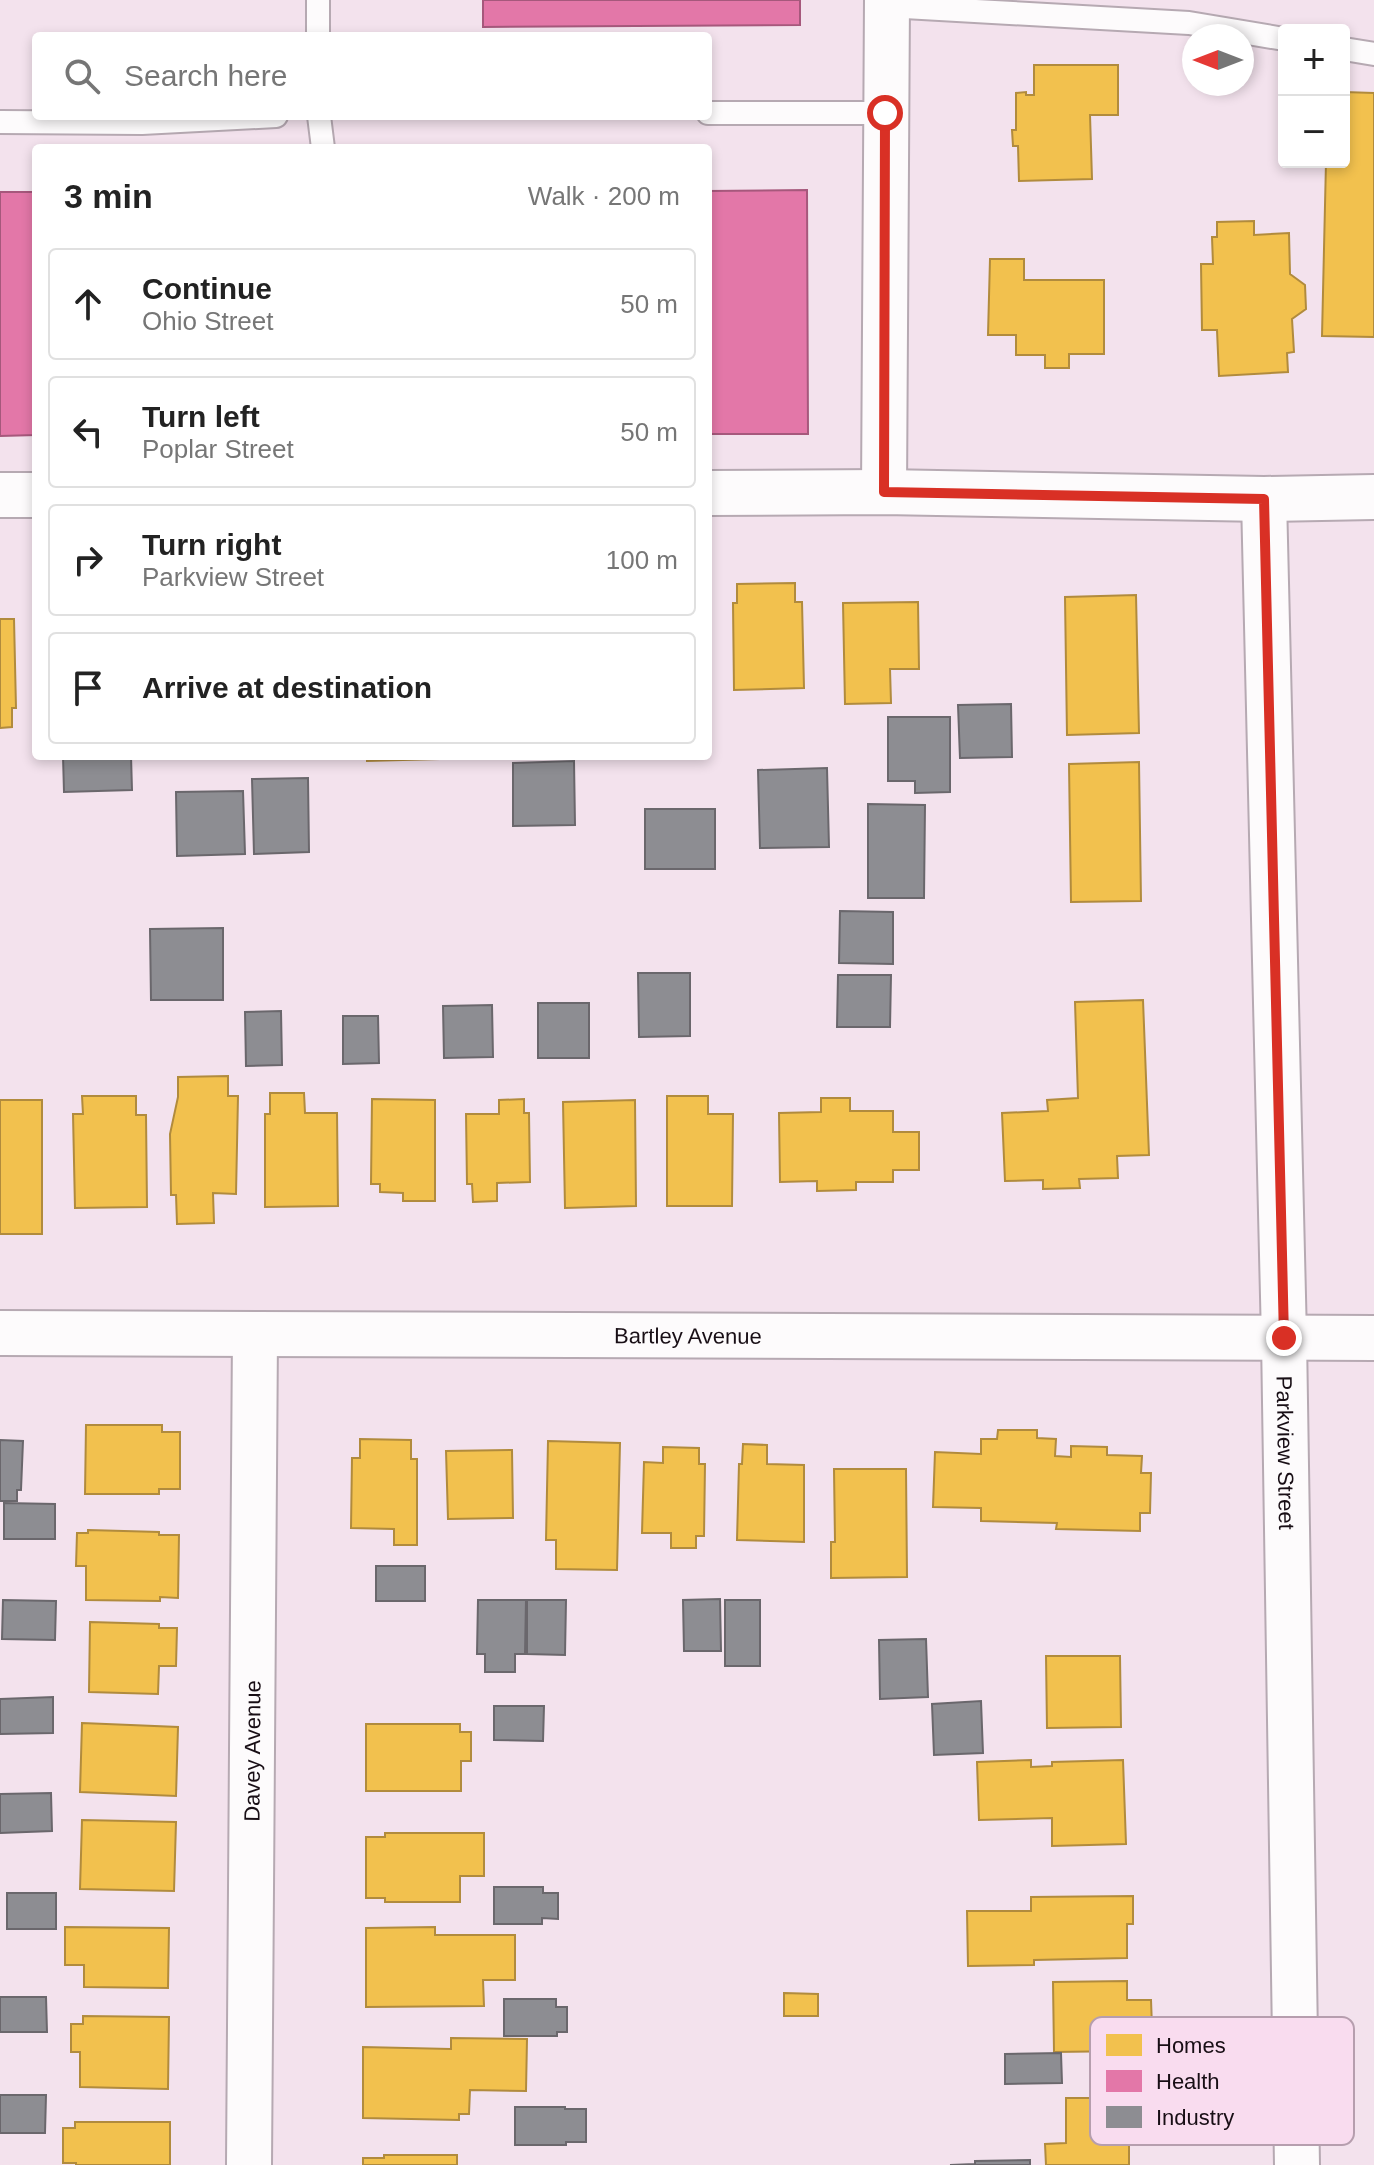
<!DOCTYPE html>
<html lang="en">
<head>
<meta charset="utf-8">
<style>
  :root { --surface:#fff; --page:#f6f6f6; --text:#222; --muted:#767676; --line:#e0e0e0 }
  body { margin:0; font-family:Arial,sans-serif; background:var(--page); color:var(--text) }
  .controls { position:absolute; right:24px; top:24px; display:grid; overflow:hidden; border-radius:8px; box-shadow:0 4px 12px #0003 }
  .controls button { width:72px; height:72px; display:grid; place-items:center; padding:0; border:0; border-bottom:2px solid var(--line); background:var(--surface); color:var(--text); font:40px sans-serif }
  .compass { position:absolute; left:1182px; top:24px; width:72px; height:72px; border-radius:50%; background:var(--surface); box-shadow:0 4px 12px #0003; rotate:270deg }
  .stop { position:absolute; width:24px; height:24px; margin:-18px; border:6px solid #d93025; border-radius:50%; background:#fff }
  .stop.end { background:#d93025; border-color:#fff; box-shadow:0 2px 8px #0008 }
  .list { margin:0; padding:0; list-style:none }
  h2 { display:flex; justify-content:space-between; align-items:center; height:104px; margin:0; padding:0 32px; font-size:34px }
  h2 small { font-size:26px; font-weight:400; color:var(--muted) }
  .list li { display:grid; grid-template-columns:52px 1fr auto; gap:24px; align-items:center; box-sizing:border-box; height:112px; margin:0 16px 16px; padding:0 16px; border:2px solid var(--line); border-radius:8px }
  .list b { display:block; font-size:30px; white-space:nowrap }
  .list p { margin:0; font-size:26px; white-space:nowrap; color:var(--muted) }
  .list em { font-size:26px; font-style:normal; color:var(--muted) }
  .icon { flex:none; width:44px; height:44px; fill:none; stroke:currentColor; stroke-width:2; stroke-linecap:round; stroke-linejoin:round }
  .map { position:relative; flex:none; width:1374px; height:2165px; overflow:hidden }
  .search { position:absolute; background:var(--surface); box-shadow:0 4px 12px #0003; left:32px; top:32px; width:680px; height:88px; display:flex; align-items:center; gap:20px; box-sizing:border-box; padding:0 28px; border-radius:8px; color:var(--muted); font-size:30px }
  .panel { position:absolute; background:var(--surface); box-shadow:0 4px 12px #0003; left:32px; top:144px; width:680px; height:616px; border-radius:8px }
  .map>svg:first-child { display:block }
  .homes { fill:#f2c14e; stroke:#b18b3d; stroke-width:2 }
  .health { fill:#e377a8; stroke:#a6587c; stroke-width:2 }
  .industry { fill:#8d8d92; stroke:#6a676c; stroke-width:2 }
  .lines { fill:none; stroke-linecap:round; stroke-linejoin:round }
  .service-casing { stroke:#b6a9b2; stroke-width:26 }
  .minor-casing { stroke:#b6a9b2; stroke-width:48 }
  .service { stroke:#fdfbfc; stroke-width:22 }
  .minor { stroke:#fdfbfc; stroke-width:44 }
  .route { stroke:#d93025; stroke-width:10 }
  .labels { text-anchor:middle; stroke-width:8; stroke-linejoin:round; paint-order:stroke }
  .street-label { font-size:22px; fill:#180e15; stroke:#f9dcef }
  .key { fill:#f9dcef; stroke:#b69eae; stroke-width:2 }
  .key-label { font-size:22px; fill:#180e15 }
</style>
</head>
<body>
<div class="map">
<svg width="1374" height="2165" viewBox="0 0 1374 2165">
  <rect width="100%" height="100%" fill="#f3e2ed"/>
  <path class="homes" d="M1034,65H1118V115H1090L1092,179L1019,181L1018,146H1013L1012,130H1016V93L1026,92V95H1034Z
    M1344,92L1374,93V337L1322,336L1326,162H1344Z
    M1254,221V235L1289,233L1290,274L1305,285L1306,309L1292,319L1294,352L1287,353L1288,372L1219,376L1217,330H1202L1201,264H1213L1212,237H1217V222Z
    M990,259H1024V280H1104V354H1069V368H1045V355H1016V335H988Z
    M795,583V602H802L804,688L734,690L733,603H737V584Z
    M1136,595L1139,733L1067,735L1065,597Z
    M918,602L919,669H890L891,703L845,704L843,603Z
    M0,619H14L16,708H12V727L0,728Z
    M367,756H439V759L367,761Z
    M1139,762L1141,901L1071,902L1069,764Z
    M1143,1000L1149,1155L1117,1156L1118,1178L1079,1179L1080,1188L1043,1189V1180L1005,1181L1002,1113L1048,1111L1047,1100L1078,1098L1075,1002Z
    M228,1076V1096H238L236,1194L213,1193L214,1223L177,1224L176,1195H171L170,1134L178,1097V1077Z
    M270,1093H304L305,1113H337L338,1206L265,1207V1114H270Z
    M82,1096H136V1115H146L147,1207L75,1208L73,1114H83Z
    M667,1096H708V1114H733L732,1206H667Z
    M821,1098H850V1111H893V1132H919V1170H893V1182H856V1190L817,1191V1181L780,1182L779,1113L821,1112Z
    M372,1099L435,1100V1201H403V1193L380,1192V1184H371Z
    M524,1099V1113H529L530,1182L497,1183V1201L473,1202L472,1184H467L466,1114H499V1100Z
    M0,1100H42V1234H0Z
    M635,1100L636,1206L565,1208L563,1102Z
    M86,1425H162V1432H180V1489H159V1494H85Z
    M998,1430H1037V1438L1056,1439L1055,1456L1071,1457V1446L1107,1447V1455L1142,1456L1141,1473H1151L1150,1513H1140V1531L1056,1529L1057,1523L981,1521V1508L933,1507L935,1452L981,1454V1439H997Z
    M360,1439L411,1440V1459H417V1545H394V1529L351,1528L352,1458H360Z
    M548,1441L620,1443L617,1570L556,1569V1540H546Z
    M743,1444L767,1445V1464L804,1465V1542L737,1540L739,1464H742Z
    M663,1447L699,1448V1464H705L704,1536H696V1548H671V1533H642L644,1462L663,1463Z
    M512,1450L513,1518L448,1519L446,1451Z
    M834,1469H906L907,1577L831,1578V1542H835Z
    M88,1530L159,1532V1535H179L178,1598L160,1597V1601L86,1600V1566H76L77,1533H88Z
    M90,1622L159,1624V1628H177L176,1666H159L158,1694L89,1692Z
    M1046,1656H1120L1121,1727L1047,1728Z
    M82,1723L178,1727L176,1796L80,1792Z
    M366,1724H460V1732H471V1761H461V1791H366Z
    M1031,1760V1767L1052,1766V1762L1123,1760L1126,1844L1052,1846V1818L979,1820L977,1762Z
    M82,1820L176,1822L174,1891L80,1889Z
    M385,1833H484V1876H460V1902H385V1898H366V1837H385Z
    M1133,1896V1924H1127V1958L1034,1960V1965L968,1966L967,1911H1031V1897Z
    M65,1927L169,1928L168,1988L84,1987V1965H65Z
    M435,1927V1935H515V1980H483L484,2006L366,2007V1928Z
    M1127,1981V2000H1151L1152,2027L1127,2028L1128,2051L1054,2052L1053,1982Z
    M784,1993L818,1994V2016H784Z
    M83,2016L169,2017L168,2089L80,2087V2052H71V2024H83Z
    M451,2038L527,2039L526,2091L470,2090L469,2114H459V2120L363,2118V2047L451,2049Z
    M1066,2098H1129V2118H1139L1140,2141H1129V2165H1046L1045,2144L1066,2143Z
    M75,2122H170V2165H76V2163H63V2128H75Z
    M384,2155H457V2165H363V2158H384Z"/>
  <path class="health" d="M483,0H800V25L483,27Z
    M807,190L808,434H708V191Z
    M0,192H36V435L0,436Z"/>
  <path class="industry" d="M1011,704L1012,757L960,758L958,705Z
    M888,717H950V792L915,793V781H888Z
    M63,756H131L132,790L64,792Z
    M574,761L575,825L513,826V763Z
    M827,768L829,847L760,848L758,770Z
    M308,778L309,852L254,854L252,779Z
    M243,791L245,854L177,856L176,792Z
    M868,804L925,805L924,898H868Z
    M645,809H715V869H645Z
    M840,911L893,912V964L839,963Z
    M223,928V1000H151L150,929Z
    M638,973H690V1036L639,1037Z
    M838,975H891L890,1027H837Z
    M538,1003H589V1058H538Z
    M492,1005L493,1057L444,1058L443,1006Z
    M281,1011L282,1065L246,1066L245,1012Z
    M343,1016H378L379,1063L343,1064Z
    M0,1440L23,1441L21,1490H17V1501H0Z
    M4,1503L55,1504V1539H4Z
    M376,1566H425V1601H376Z
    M720,1599L721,1651H684L683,1600Z
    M3,1600L56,1601L55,1640L2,1639Z
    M478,1600H526L525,1654H515V1672H485V1654H477Z
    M527,1600H566L565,1655L527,1654Z
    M725,1600H760V1666H725Z
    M926,1639L928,1697L880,1699L879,1640Z
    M53,1697V1733L0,1734V1699Z
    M981,1701L983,1753L934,1755L932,1704Z
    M494,1706H544L543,1741L494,1740Z
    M51,1793L52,1831L0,1833V1794Z
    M494,1887H543V1893H558V1919L542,1918V1924H494Z
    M7,1893H56V1929H7Z
    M0,1997H46L47,2032H0Z
    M504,1999H556V2007H567V2032H557V2036H504Z
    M1061,2053L1062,2083L1005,2084V2054Z
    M0,2095H46L45,2133H0Z
    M515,2107H565V2109H586V2142H566V2145H515Z
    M1030,2160V2165H950L975,2164V2161Z"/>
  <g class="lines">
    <g class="service-casing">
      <path id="service" d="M318,0V36
        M887,6L1189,23L1284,39
        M1344,49L1374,54
        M708,113H885
        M319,116L323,148
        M0,122L142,123L276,116"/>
    </g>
    <g class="minor-casing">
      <g id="minor">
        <path d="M884,492L887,0"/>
        <path d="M708,493L884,492L1264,499L1374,497"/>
        <path d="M0,495H36"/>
        <path id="s1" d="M1264,499L1284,1338L1297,2165"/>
        <path id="s2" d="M0,1333L1374,1338"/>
        <path id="s3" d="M249,2165L255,1335"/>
      </g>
    </g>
    <use href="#service" class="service"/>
    <use href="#minor" class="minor"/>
  </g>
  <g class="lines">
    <path class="route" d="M885,113L884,492L1264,499L1284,1338"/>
  </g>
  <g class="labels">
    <g class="street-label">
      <text dy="8" stroke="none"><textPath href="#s2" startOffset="688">Bartley Avenue</textPath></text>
      <text dy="8" stroke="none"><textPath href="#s1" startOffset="954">Parkview Street</textPath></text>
      <text dy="8" stroke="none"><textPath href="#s3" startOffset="414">Davey Avenue</textPath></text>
    </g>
  </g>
  <rect x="1090" y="2017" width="264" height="128" rx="12" class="key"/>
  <rect x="1106" y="2034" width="36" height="22" fill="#f2c14e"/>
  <rect x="1106" y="2070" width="36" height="22" fill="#e377a8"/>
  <rect x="1106" y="2106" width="36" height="22" fill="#8d8d92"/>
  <g class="key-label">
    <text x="1156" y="2053">Homes</text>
    <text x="1156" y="2089">Health</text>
    <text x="1156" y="2125">Industry</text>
  </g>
</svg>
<div class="controls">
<button>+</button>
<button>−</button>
</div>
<svg class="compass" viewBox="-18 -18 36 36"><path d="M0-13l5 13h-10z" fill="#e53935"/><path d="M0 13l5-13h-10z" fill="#767676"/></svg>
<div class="stop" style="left:885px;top:113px"></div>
<div class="stop end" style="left:1284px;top:1338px"></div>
<div class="search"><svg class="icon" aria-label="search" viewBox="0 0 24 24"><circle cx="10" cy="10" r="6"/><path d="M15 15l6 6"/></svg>Search here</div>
<section class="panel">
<h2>3 min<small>Walk · 200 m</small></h2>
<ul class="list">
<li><svg class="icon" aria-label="ahead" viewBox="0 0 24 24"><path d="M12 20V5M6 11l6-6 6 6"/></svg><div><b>Continue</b><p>Ohio Street</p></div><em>50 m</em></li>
<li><svg class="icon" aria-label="left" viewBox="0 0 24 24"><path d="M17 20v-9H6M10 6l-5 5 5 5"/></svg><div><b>Turn left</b><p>Poplar Street</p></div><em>50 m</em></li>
<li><svg class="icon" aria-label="right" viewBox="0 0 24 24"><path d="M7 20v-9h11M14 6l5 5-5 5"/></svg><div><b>Turn right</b><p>Parkview Street</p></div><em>100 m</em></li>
<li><svg class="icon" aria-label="arrive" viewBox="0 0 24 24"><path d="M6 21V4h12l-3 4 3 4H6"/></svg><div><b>Arrive at destination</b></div></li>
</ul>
</section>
</div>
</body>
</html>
